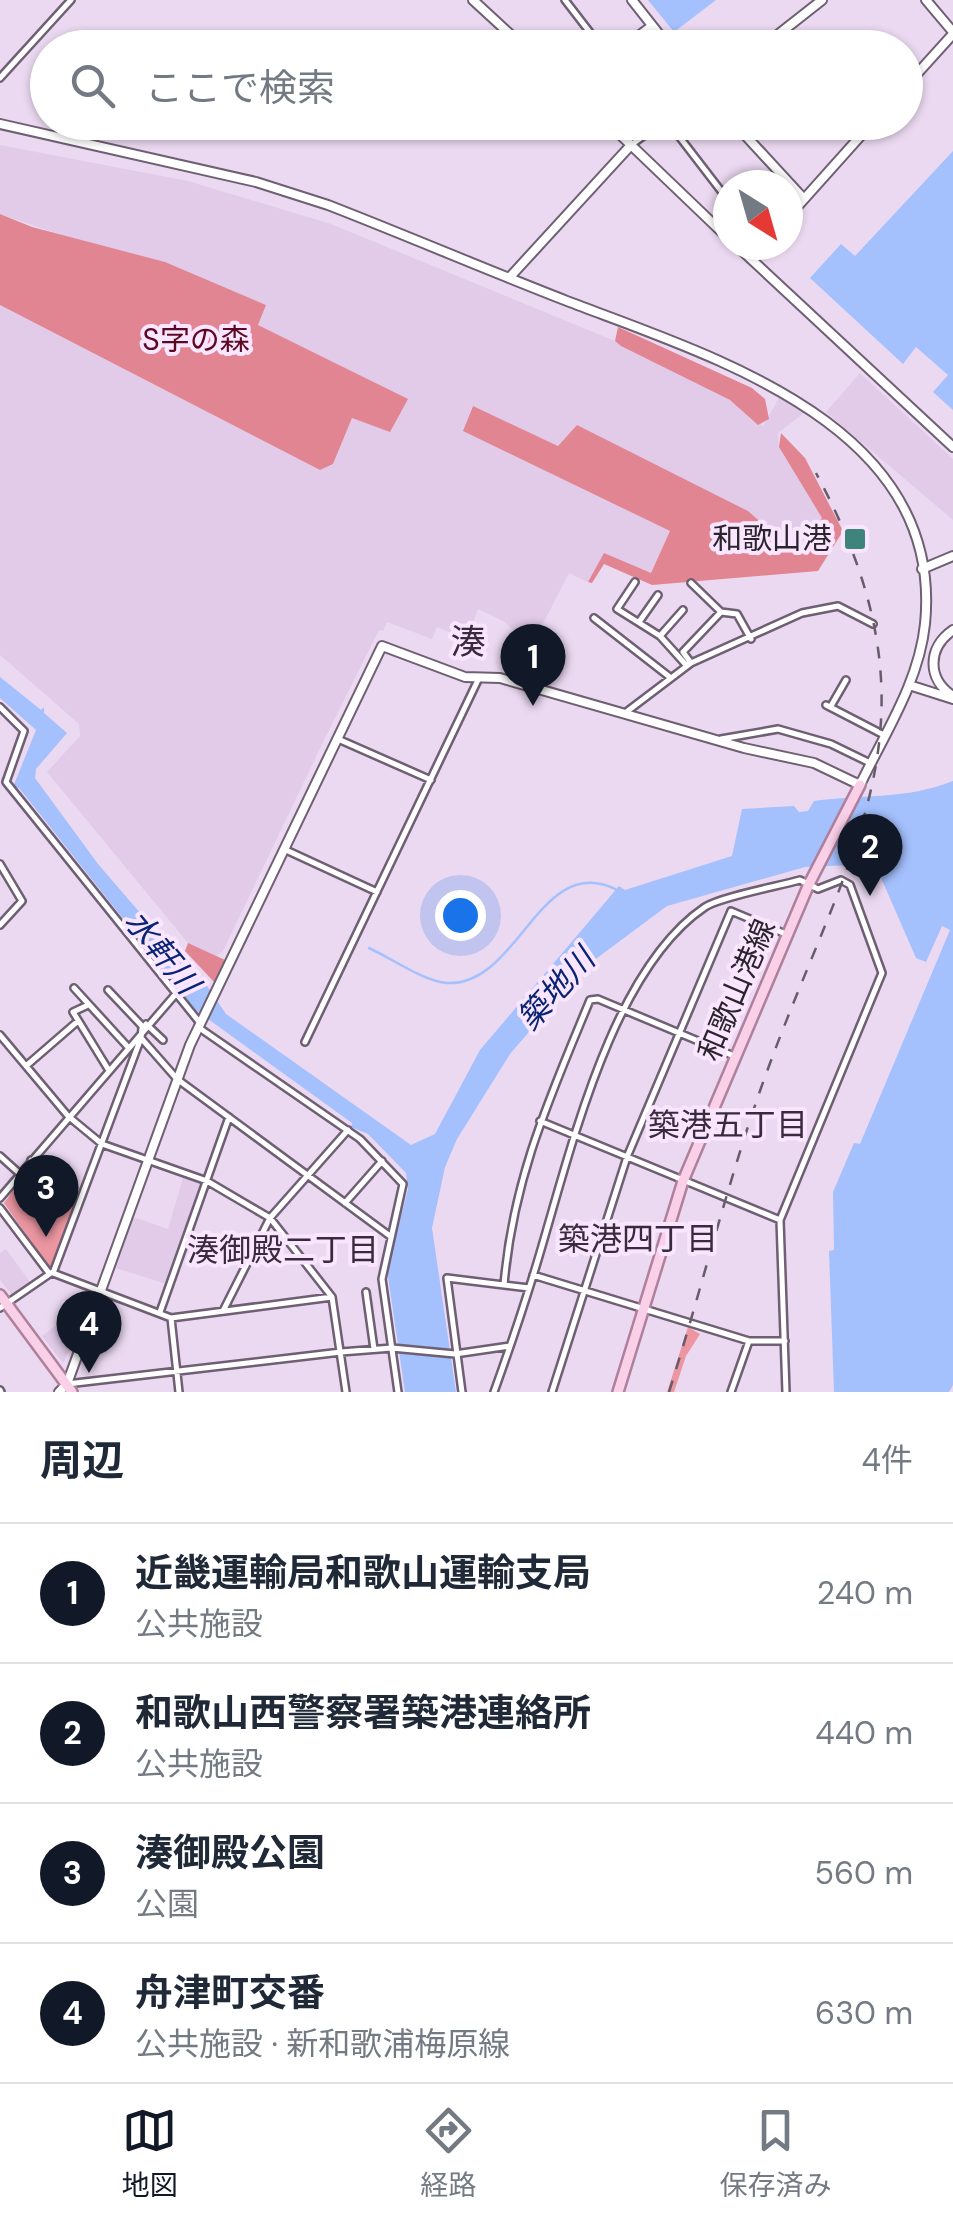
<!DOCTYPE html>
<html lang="ja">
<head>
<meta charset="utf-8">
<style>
  :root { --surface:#fff; --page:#f2f2f3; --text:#1f2937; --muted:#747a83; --line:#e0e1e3; --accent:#111827 }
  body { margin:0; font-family:"DM Sans","Noto Sans JP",sans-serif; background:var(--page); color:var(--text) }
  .compass { position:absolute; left:713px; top:170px; width:90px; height:90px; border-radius:50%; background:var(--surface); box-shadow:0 2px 8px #0004; rotate:143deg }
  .you { position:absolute; left:460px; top:915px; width:35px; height:35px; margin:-25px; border:8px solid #fff; border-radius:50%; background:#1a73e8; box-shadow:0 0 0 15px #1a73e833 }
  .badge { display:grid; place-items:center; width:65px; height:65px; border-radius:50%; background:var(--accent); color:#fff; font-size:32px; font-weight:700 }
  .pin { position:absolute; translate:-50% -82px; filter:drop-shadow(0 2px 5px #0008) }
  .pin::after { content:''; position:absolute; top:52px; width:35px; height:30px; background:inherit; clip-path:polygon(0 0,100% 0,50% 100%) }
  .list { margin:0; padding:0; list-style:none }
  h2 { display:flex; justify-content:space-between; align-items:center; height:130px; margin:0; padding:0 40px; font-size:42px }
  h2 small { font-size:32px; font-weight:400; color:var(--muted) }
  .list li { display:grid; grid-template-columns:65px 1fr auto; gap:30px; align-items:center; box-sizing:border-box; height:140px; padding:0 40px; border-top:2px solid var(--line) }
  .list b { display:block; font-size:38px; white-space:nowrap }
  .list p { margin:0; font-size:32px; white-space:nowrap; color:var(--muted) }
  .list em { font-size:32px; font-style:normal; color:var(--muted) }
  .icon { flex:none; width:55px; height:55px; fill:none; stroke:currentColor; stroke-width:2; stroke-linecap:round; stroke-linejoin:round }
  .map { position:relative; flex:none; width:953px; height:1392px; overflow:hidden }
  .search { position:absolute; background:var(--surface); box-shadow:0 2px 8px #0004; left:30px; right:30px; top:30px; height:110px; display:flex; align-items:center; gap:25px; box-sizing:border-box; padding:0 35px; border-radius:55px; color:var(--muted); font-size:38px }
  .sheet { height:690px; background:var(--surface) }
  nav { display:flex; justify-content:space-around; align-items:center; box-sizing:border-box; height:140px; border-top:2px solid var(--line); background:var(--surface); font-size:28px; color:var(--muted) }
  nav a { display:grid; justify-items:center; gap:5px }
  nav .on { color:var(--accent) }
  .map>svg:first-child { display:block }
  .built { fill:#e1cbe8 }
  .green { fill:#eb96a1 }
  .forest { fill:#e28592 }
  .water { fill:#a4c0fd }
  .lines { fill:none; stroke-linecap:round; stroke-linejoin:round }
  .stream { stroke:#a4c0fd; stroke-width:2.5 }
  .minor-casing { stroke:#6f5f73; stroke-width:10 }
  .tertiary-casing { stroke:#6f5f73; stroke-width:12 }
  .primary-casing { stroke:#af809c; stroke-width:14 }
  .minor { stroke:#fff; stroke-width:5 }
  .tertiary { stroke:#fff; stroke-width:8 }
  .primary { stroke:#fad0e8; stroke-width:9 }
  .rail { stroke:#675d6a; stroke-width:2.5; stroke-dasharray:12 12; stroke-linecap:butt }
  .poi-dot { fill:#3e847b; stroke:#f9e6fe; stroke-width:4 }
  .labels { text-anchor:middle; stroke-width:8; stroke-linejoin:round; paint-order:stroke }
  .park-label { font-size:30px; fill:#5d0821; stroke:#f9e6fe }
  .poi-label { font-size:30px; fill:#2b242d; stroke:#f9e6fe; text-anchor:end }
  .street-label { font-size:30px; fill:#2b242d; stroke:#f9e6fe }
  .water-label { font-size:32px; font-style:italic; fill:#092376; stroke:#f9e6fe }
  .neighbourhood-label { font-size:32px; fill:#392b3d; stroke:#f9e6fe }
  .quarter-label { font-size:35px; fill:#392b3d; stroke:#f9e6fe }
</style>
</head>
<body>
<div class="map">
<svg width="953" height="1392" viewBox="0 0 953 1392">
  <rect width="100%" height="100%" fill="#ebd9f1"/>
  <path class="built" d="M0,145L188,181L331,224L615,341L730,400L763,426L779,398L804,413L778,433L779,447L822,518L813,541L798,555L748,511L577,425L558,446L472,406L464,431L670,531L651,573L604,554L588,582L569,573L532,645L503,621L478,609L467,639L437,627L432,639L387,622L383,631L379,630L325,738L223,951L216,956L188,943L47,772L80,736L79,724L0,655V305L320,470L333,464L352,418L390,431L407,399L258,325L266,305L0,214Z
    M860,373L953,459V520L826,412Z
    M183,1178L207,1181L166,1284L116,1268L133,1217L168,1229Z
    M6,1249L30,1282L12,1295L0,1280V1253Z
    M59,1323L79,1332L63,1363L42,1336Z"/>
  <path class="green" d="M28,1170L80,1195L51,1270L4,1203Z
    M688,1327L700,1334L686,1356L674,1392H667Z"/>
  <path class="forest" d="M0,214L32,227L165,262L266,305L258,325L408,399L390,432L352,418L333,464L320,470L0,305Z
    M618,327L752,388L765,399L769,419L758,425L730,400L621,346L615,341Z
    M473,406L558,446L577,425L748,511L798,555L822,518L779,447L781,433L805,458L843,531L818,571L652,585L604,564L592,583L588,582L604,553L651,573L670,531L463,431Z
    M188,943L225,960L215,983L185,951Z"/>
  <path class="water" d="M648,0H716L674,32Z
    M953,151V410L933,392L948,375L916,347L903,364L810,278L841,244L855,256Z
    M0,677L41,710L44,707V713L67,733L36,769L35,778L98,864L197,979L201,977L226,1014L411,1145L435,1134L480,1050L619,886L625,890L732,856L742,809L794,806L799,812L808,811L814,801C864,794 905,800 953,781V1385L949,1392H834L829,1251L834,1250L833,1192L854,1143L860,1144L950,930L942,926L926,962L916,958L875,864L805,867L667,906L585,967L510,1054L457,1139L445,1167L432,1228L456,1392H405L387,1270L408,1189L406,1173L368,1134L351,1127L352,1123L179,998L176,985L19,788L13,787L36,730L0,698Z"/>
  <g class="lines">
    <path class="stream" d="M369,948C391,958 423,981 447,983C519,987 540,850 617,890"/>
    <g class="minor-casing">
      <path id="minor" d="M565,0L602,48
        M0,78L71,0
        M668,122L728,200
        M631,145L663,122
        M635,582L617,609L660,636L687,666
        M691,583L721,612L737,614L751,639
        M594,618L671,678
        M639,622L658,595
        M660,636L683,610
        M691,663L683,652L721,612
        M826,705L884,735
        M831,706L846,680
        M0,707L24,731L6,782L200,1023
        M625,713L691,663L802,613L838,606L873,624
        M338,739L431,780
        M721,739L778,729L831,744L870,763
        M286,850L377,892
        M0,864L22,901L0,925
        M731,911L788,935
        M74,988L127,1046
        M108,990L143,1027
        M86,1006L73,1012L108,1069
        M146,1024L163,1040
        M198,1027L360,1139L403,1184L382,1279L398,1392
        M142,1028L141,1038L177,1079L390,1236
        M0,1035L68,1116L102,1144L207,1181L270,1218L332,1297L346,1392
        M141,1038L53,1273L171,1318L332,1297
        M305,1042L478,680
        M26,1066L78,1021
        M540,1121L780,1220
        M0,1156L20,1174
        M31,1160L70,1174
        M0,1198L174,996
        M345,1203L382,1161
        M0,1208L49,1273
        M533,1275L749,1341H785
        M504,1285C513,1178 550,1097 590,1000L598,999L734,1056
        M366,1292L374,1349
        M0,1308L51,1273
        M223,1311L270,1218L348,1130
        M160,1312L229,1117
        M171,1318L179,1392
        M67,1384L341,1352L392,1348L455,1354L510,1346
        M0,1390L1,1392
        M462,1392L447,1278L529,1288
        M494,1392C508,1353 521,1315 533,1276C567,1168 607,973 705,907C720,897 779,886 800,880L818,889L841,880L850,885L882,973L780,1220L786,1392
        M552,1392L627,1157L731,911
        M731,1392L749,1341"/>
    </g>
    <g class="tertiary-casing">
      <path id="tertiary" d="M473,0L525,48
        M632,0L670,48
        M926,0L953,32
        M622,48L652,26
        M761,48L822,0
        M906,86L953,34
        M607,122L728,238
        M733,122L804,199
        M0,124L256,182L328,205C408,236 487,270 567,301C713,357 945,425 925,624C919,682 885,733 860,785L814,763L744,748L500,678L465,677L382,646L190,1045L67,1384L59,1392
        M788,217L873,122
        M736,245L953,447
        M751,259L764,245
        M509,278L631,145
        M922,569L953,556
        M953,630C927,648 927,679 953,696
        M909,685L953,699"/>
    </g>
    <g class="primary-casing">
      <path id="primary" d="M0,1295L72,1392
        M618,1392L683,1181L809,884L860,785"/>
    </g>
    <use href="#minor" class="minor"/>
    <use href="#tertiary" class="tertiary"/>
    <use href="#primary" class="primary"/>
    <path class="rail" d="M669,1392C701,1291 726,1188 761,1088C846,848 953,728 816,473"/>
  </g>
  <rect class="poi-dot" x="843" y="527" width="24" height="24" rx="5"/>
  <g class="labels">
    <g class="park-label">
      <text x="196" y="350">S字の森</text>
    </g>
    <g class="poi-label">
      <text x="832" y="549">和歌山港</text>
    </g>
    <g class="street-label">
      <text transform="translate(737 990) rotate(-67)" y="10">和歌山港線</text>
    </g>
    <g class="water-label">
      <text transform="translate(162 952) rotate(51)" y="11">水軒川</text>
      <text transform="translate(556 989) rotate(-48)" y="11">築地川</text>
    </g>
    <g class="neighbourhood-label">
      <text x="728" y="1136">築港五丁目</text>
      <text x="638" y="1250">築港四丁目</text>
      <text x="283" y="1261">湊御殿二丁目</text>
    </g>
    <g class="quarter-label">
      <text x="468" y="654">湊</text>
    </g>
  </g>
</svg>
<svg class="compass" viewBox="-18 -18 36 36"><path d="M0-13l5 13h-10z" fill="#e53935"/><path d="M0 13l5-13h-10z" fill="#747a83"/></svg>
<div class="you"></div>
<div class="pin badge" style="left:533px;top:706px">1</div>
<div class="pin badge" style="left:870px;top:896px">2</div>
<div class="pin badge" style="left:46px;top:1237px">3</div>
<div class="pin badge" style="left:89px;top:1373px">4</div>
<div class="search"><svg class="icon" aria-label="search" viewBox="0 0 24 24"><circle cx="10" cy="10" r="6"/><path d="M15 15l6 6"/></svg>ここで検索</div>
</div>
<section class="sheet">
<h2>周辺<small>4件</small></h2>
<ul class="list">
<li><span class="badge">1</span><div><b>近畿運輸局和歌山運輸支局</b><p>公共施設</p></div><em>240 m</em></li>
<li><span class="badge">2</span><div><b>和歌山西警察署築港連絡所</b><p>公共施設</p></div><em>440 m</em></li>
<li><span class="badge">3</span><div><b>湊御殿公園</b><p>公園</p></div><em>560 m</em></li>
<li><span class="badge">4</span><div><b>舟津町交番</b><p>公共施設 · 新和歌浦梅原線</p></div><em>630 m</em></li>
</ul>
</section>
<nav>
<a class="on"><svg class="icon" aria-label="map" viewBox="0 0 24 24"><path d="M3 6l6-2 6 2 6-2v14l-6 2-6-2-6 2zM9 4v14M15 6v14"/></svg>地図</a>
<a><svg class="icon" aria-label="directions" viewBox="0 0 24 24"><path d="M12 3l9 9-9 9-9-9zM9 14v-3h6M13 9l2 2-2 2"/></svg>経路</a>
<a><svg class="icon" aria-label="saved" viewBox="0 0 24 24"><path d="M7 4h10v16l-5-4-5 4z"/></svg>保存済み</a>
</nav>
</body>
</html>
